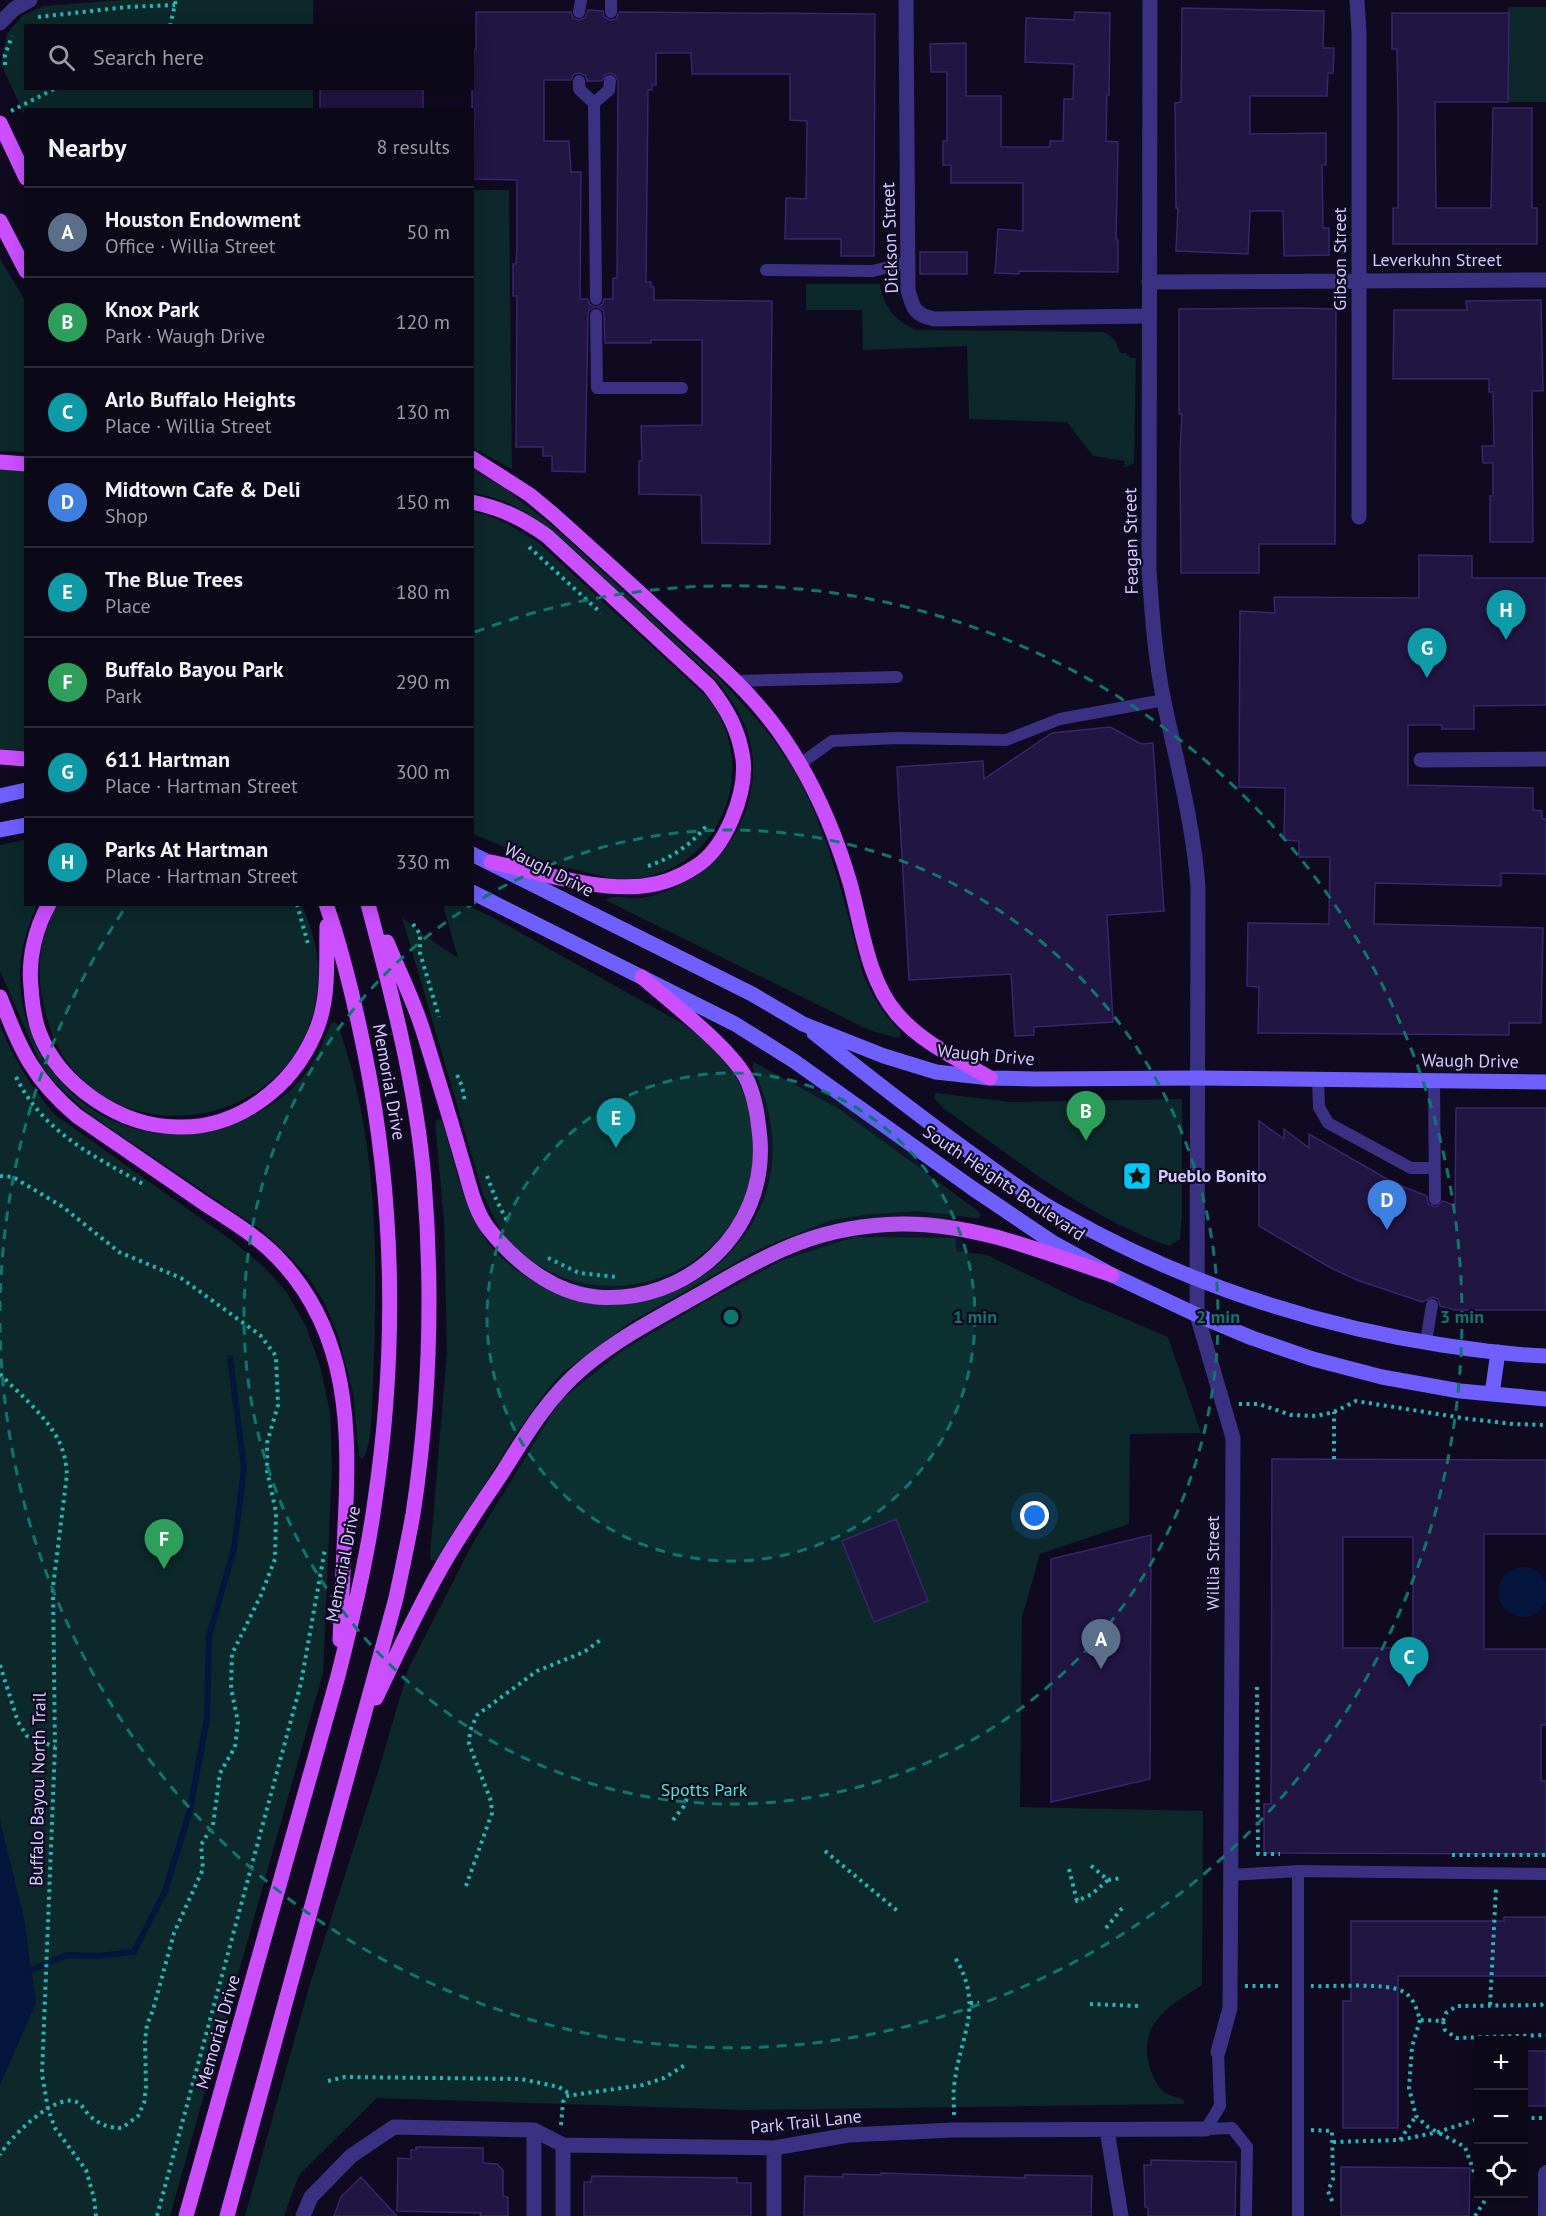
<!DOCTYPE html>
<html lang="en">
<head>
<meta charset="utf-8">
<style>
  :root { --surface:#0b0817; --page:#191624; --text:#f1f3f6; --muted:#9a9aa1; --line:#2b2936; --accent:#d93025 }
  body { margin:0; font-family:"PT Sans",sans-serif; background:var(--page); color:var(--text) }
  .controls { position:absolute; right:18px; bottom:18px; display:grid; overflow:hidden; border-radius:0px; box-shadow:0 3px 15px #0003 }
  .controls button { width:54px; height:54px; display:grid; place-items:center; padding:0; border:0; border-bottom:2px solid var(--line); background:var(--surface); color:var(--text); font:30px sans-serif }
  .you { position:absolute; left:1035px; top:1516px; width:21px; height:21px; margin:-15px; border:4px solid #fff; border-radius:50%; background:#1a73e8; box-shadow:0 0 0 9px #1a73e833 }
  .badge { display:grid; place-items:center; width:39px; height:39px; border-radius:50%; background:var(--accent); color:#fff; font-size:20px; font-weight:700 }
  .pin { position:absolute; translate:-50% -50px; filter:drop-shadow(0 2px 3px #0008) }
  .pin::after { content:''; position:absolute; top:32px; width:21px; height:18px; background:inherit; clip-path:polygon(0 0,100% 0,50% 100%) }
  .list { margin:0; padding:0; list-style:none }
  h2 { display:flex; justify-content:space-between; align-items:center; height:78px; margin:0; padding:0 24px; font-size:26px }
  h2 small { font-size:20px; font-weight:400; color:var(--muted) }
  .list li { display:grid; grid-template-columns:39px 1fr auto; gap:18px; align-items:center; box-sizing:border-box; height:90px; padding:0 24px; border-top:2px solid var(--line) }
  .list b { display:block; font-size:22px; white-space:nowrap }
  .list p { margin:0; font-size:20px; white-space:nowrap; color:var(--muted) }
  .list em { font-size:20px; font-style:normal; color:var(--muted) }
  .icon { flex:none; width:33px; height:33px; fill:none; stroke:currentColor; stroke-width:2; stroke-linecap:round; stroke-linejoin:round }
  .map { position:relative; flex:none; width:1546px; height:2216px; overflow:hidden }
  .search { position:absolute; background:var(--surface); box-shadow:0 3px 15px #0003; left:24px; top:24px; width:450px; height:66px; display:flex; align-items:center; gap:15px; box-sizing:border-box; padding:0 21px; border-radius:0px; color:var(--muted); font-size:22px }
  .panel { position:absolute; background:var(--surface); box-shadow:0 3px 15px #0003; left:24px; top:108px; width:450px; height:798px; border-radius:0px }
  .map>svg:first-child { display:block }
  .green { fill:#0d282a }
  .water { fill:#04153e }
  .lines { fill:none; stroke-linecap:round; stroke-linejoin:round }
  .stream { stroke:#04153e; stroke-width:6 }
  .building { fill:#211542; stroke:#392470; stroke-width:1.5; fill-rule:evenodd }
  .path { stroke:#22b7ba; stroke-width:4; stroke-dasharray:3 4.5; stroke-linecap:butt }
  .service { stroke:#3a3183; stroke-width:12 }
  .minor { stroke:#3a3183; stroke-width:15 }
  .tertiary { stroke:#3a3183; stroke-width:15 }
  .secondary { stroke:#705fff; stroke-width:15 }
  .primary { stroke:#cb4fff; stroke-width:15 }
  .ring { fill:none; stroke:#0f766e; stroke-width:3; stroke-dasharray:10 8 }
  .labels { text-anchor:middle; stroke-width:4.5; stroke-linejoin:round; paint-order:stroke }
  .street-label { font-size:18px; fill:#d3c8ff; stroke:#0f0a1f }
  .poi-label { font-size:18px; font-weight:bold; fill:#d3c8ff; stroke:#0f0a1f; text-anchor:start }
  .park-label { font-size:18px; fill:#4ae9ce; stroke:#0f0a1f }
  .centre { fill:#0f766e; stroke:#0f0a1f; stroke-width:3 }
  .ring-label { font-size:18px; text-anchor:middle; font-weight:bold; fill:#0f766e; stroke:#0f0a1f; stroke-width:4.5; stroke-linejoin:round; paint-order:stroke }
</style>
</head>
<body>
<div class="map">
<svg width="1546" height="2216" viewBox="0 0 1546 2216">
  <rect width="100%" height="100%" fill="#0f0a1f"/>
  <path class="green" d="M121,0H313V25L26,26V88L313,89V109L26,110L25,116L1,64L7,34L23,15L44,6Z
    M1508,7H1546V102H1508Z
    M473,190H509L512,469L473,448Z
    M0,259L25,300V452L0,451Z
    M806,284H880C883,306 895,321 916,330L1102,332C1113,335 1117,342 1120,353H1126L1130,358H1136L1134,463L1124,468L1125,461L1093,456L1067,422L969,419L967,346L863,350L862,310H806Z
    M0,469L25,471V751L0,749Z
    M473,470L503,487L554,527L719,678C745,706 772,734 792,767C829,831 845,903 863,974C872,996 884,1015 900,1031L901,1036L897,1038L869,1030L605,900C616,893 627,900 640,898C649,897 659,894 667,891C728,867 764,806 750,741C745,718 730,698 717,681L541,522C519,507 499,497 473,493Z
    M473,512C498,516 518,530 539,543L708,698C765,771 716,881 621,879C612,879 602,876 594,874C551,866 512,850 473,834Z
    M25,840L26,904L37,905C28,926 21,947 20,970C19,993 24,1017 33,1037C69,1120 158,1157 242,1120C271,1108 294,1092 312,1064C320,1051 325,1037 331,1023L335,1022L338,1025C379,1140 378,1263 373,1383C372,1399 373,1448 362,1459L359,1455L353,1393L339,1338L325,1304L309,1278L288,1255L261,1230L86,1112L51,1079L41,1065L0,971V845Z
    M57,905H302C310,924 317,945 318,966C326,1135 89,1173 47,1018C35,975 37,944 57,905Z
    M443,905H466L494,918L685,1025C694,1032 705,1039 713,1047C736,1069 750,1101 753,1132C767,1268 596,1340 507,1238C496,1225 490,1209 483,1194L402,917L425,936L458,958Z
    M0,1025C13,1058 31,1087 54,1114L234,1242L265,1268L287,1293L306,1326L320,1366L330,1412L332,1465L323,1673L170,2216H0Z
    M754,1062L839,1109L978,1211L981,1215L979,1218H974L918,1211L864,1215L832,1220L761,1248L629,1323L562,1373L546,1391L518,1431L441,1555L437,1561L431,1560L430,1554L447,1351L444,1221L435,1122L439,1119L442,1121C456,1165 464,1215 495,1251C513,1271 535,1284 559,1293C645,1326 740,1277 767,1190C779,1149 771,1103 752,1066Z
    M936,1093L1010,1102L1182,1099V1217L1180,1239L1169,1246C1086,1217 1014,1158 943,1108L934,1098Z
    M854,1237L955,1238L957,1251L987,1255L1076,1298L1168,1337L1201,1433L1130,1434L1129,1524L1040,1554L1022,1617L1020,1807L1203,1811L1202,1985C1168,2006 1135,2026 1151,2071C1159,2091 1163,2094 1183,2099L1184,2104L746,2110L377,2098L299,2175L284,2216H245L310,1984L378,1772L409,1667L474,1541L560,1401L622,1351L705,1302L783,1260Z"/>
  <path class="water" d="M1498 1592a25 25 0 1 1 50 0a25 25 0 1 1-50 0Z
    M0,1820L24,1918L36,2003L0,2085Z"/>
  <g class="lines">
    <path class="stream" d="M24,1973L67,1955L98,1956L134,1952L165,1891L189,1814L207,1719L209,1636L234,1549L244,1468L230,1358"/>
  </g>
  <path class="building" d="M1182,8L1324,11L1323,48H1334L1333,73H1328L1327,96H1250V134L1326,133V165H1322L1323,228H1329V255L1284,256L1283,211H1250L1248,254L1176,251L1178,208H1176L1175,103L1181,102Z
    M588,10L603,11L604,17L610,20L616,19L619,12L875,14L874,256H841V239H785L786,198L806,199L807,121L790,120V74H692L691,53H656V85H652V90H648L646,282H651V287H654V300L772,301L770,544L702,543L701,495L639,494V461H642L641,426L702,425V340H651V343H605L604,314L603,310L597,307L603,304L604,299H613V278H617L618,81L615,75L611,73L606,74L602,81H587L586,76L580,73L574,74L571,80H544V141H569L571,172H581L580,299H588L589,304L595,307L589,310L588,315L585,472L552,471V456H543V447H516L517,296H513V264H516L517,247V180L473,179L474,108H472V88L474,50L476,49V12H571L573,18L578,20L585,18Z
    M1075,12L1110,13L1109,95H1107L1106,141L1118,142L1116,240H1118V272L1019,271V274L995,273L998,229L1023,231V183H951V165H943V141H947V72H931L930,44L966,43V96H1001V147H1050V141H1063L1064,99H1073L1074,64L1025,62L1026,18L1074,20Z
    M1392,13H1509L1508,102H1435L1436,208H1491L1493,108H1532V208H1537V244H1393V208H1398V109L1397,49H1392Z
    M320,88H423V110H320Z
    M920,252H967V274H920Z
    M1541,300L1543,391H1532L1533,542H1490V496H1493V463H1483L1482,446H1494L1493,392H1489V379H1393L1394,310H1467L1466,301Z
    M1297,308L1336,309L1335,544H1259V573H1181L1180,450L1182,414H1179V309Z
    M1419,555L1472,556V578H1546V705L1474,706V729H1442V725H1408V785L1533,788V810L1542,811V819H1546V874L1501,873V886L1375,883L1374,924L1543,928L1541,1023H1509V1035L1258,1033L1259,987L1247,986L1248,923L1329,924L1330,857H1299V841L1284,840L1285,788L1239,787L1240,611L1275,613L1274,597L1419,598Z
    M1110,727L1141,744L1153,743L1164,911L1107,915L1113,1022L1034,1027V1035L1015,1036L1011,974L909,980L897,767L983,761L984,779L1052,733Z
    M1456,1108H1546V1310H1455L1440,1306L1438,1299L1433,1297L1422,1302L1357,1280L1331,1268L1259,1226V1121L1284,1139V1129L1309,1148V1134L1394,1183L1427,1196L1428,1204L1436,1207L1443,1201L1455,1206Z
    M1272,1459L1546,1460V1534H1484V1649H1546V1725H1541V1781H1546V1854L1264,1853V1804H1271ZM1343,1537H1413V1648H1343Z
    M896,1519L928,1601L874,1622L842,1541Z
    M1151,1535L1150,1779L1051,1802V1559Z
    M1504,1917H1546V1976H1398V2128H1343V2001H1351V1921H1504Z
    M1524,2051H1546V2106H1524Z
    M416,2147L483,2148V2163L497,2164L503,2170V2196L508,2197V2216H480L481,2213L397,2211L398,2158L411,2159V2150H416Z
    M1151,2160L1236,2162L1235,2216H1148V2207H1145L1144,2165H1151Z
    M1341,2167L1470,2168L1469,2216H1341Z
    M881,2173L1025,2178V2175L1092,2176L1091,2216H804L805,2176L843,2177V2174L881,2175Z
    M592,2176L737,2178V2183H751V2216H584V2182H591Z
    M361,2177L380,2198L397,2216H334L341,2197Z"/>
  <g class="lines">
    <path class="path" d="M38,17L127,7L175,5
      M170,26L176,0
      M5,65V55L12,36
      M11,111L56,88
      M529,547L601,613
      M648,866C672,858 692,844 707,825
      M297,904L308,944
      M413,924L420,934V953L439,1017
      M457,1075L462,1086L465,1102
      M16,1077C43,1132 92,1155 143,1184
      M0,1176L13,1177L63,1207L119,1252L181,1278L260,1335L276,1356L278,1405L267,1443V1471L276,1512L275,1559L261,1595L232,1654L231,1688L238,1722L235,1747L220,1773L213,1825L201,1845L203,1869L174,1933L153,2010L147,2025L145,2040L146,2087L144,2103L138,2116L122,2128C108,2128 98,2124 88,2114C84,2109 81,2103 74,2101C52,2096 10,2137 0,2155
      M487,1176L495,1197L507,1221
      M548,1258L579,1273L617,1277
      M0,1374C22,1397 56,1423 64,1455C66,1461 66,1468 67,1474L53,1587L55,1747L42,2074L48,2109L55,2128L86,2170L94,2198L96,2216
      M1239,1404H1259L1291,1415L1316,1416L1334,1412L1356,1401L1469,1419L1513,1424L1546,1425
      M1334,1459V1412
      M0,1665L18,1722L27,1736L55,1747
      M1257,1687L1258,1854H1280
      M673,1820L684,1806L689,1793
      M825,1851L900,1913
      M1452,1855H1546
      M1069,1869L1077,1901L1092,1894L1108,1880L1089,1864
      M1108,1880L1121,1878
      M466,1886L492,1813L491,1801L469,1744L470,1731L477,1715L537,1671L584,1652L602,1639
      M1106,1928L1123,1907
      M1245,1986H1282
      M1311,1986C1333,1987 1387,1982 1404,1992C1414,1998 1417,2010 1420,2020L1443,2021L1445,2030L1456,2038L1546,2035
      M970,2003H979
      M1090,2004L1138,2006
      M1490,2005L1496,1889
      M1420,2020L1412,2047L1409,2088L1416,2116L1428,2127L1465,2147L1478,2183
      M1443,2021L1446,2013L1457,2006L1541,2005L1546,2002
      M328,2081L345,2077L521,2079L559,2087L571,2095
      M954,2115C954,2106 953,2097 954,2087C959,2036 986,2007 954,1956
      M1524,2118H1546
      M561,2125L563,2102L566,2096L643,2085L664,2078L685,2065
      M1311,2130L1332,2131L1333,2179L1328,2191L1333,2203
      M1400,2140L1416,2116
      M1333,2142L1400,2140L1438,2132L1478,2119
      M157,2216L301,1683L325,1549
      M1475,2216L1489,2194"/>
    <path class="service" d="M611,0V12
      M579,12L581,0
      M579,81V89L594,103L596,299
      M594,103L609,90L610,81
      M766,270L873,271L908,262
      M596,315L597,388H682
      M735,681L897,677
      M800,764L832,741L897,738L1006,740L1060,719L1164,700
      M1318,1079L1319,1107L1328,1123L1411,1168H1434
      M1434,1080L1435,1199
      M1426,1342L1432,1305
      M1298,1871V2216
      M1231,1875L1298,1871L1546,1874
      M1206,2129L1232,2128L1247,2147L1246,2216
      M1206,2129L1220,2106L1218,2052
      M1544,2216V2173L1546,2171"/>
    <path class="minor" d="M906,0L908,290C913,308 914,315 934,319L1149,316
      M1357,0L1359,33V517
      M1149,282L1546,280
      M1421,760L1546,759
      M1197,1315L1233,1438L1230,2008L1218,2052
      M1107,2130L1121,2216
      M303,2216L311,2197L351,2156L394,2127L534,2130L563,2145L774,2148L849,2135L953,2130L1206,2129
      M534,2216V2130
      M563,2216V2145
      M774,2216V2148"/>
    <path class="tertiary" d="M1150,0L1149,570C1152,614 1155,658 1164,702C1177,763 1193,823 1198,886L1197,1315
      M0,23L14,9L30,0"/>
    <path class="secondary" d="M0,796L26,790
      M0,830L26,825
      M472,854L752,994L803,1024L884,1056L936,1072L990,1078L1035,1079L1198,1078L1546,1082
      M472,892L735,1024L794,1061L972,1188L1052,1242L1112,1275L1197,1315L1252,1338L1313,1359L1382,1377L1460,1391L1546,1399
      M814,1033C864,1073 914,1112 965,1149C998,1173 1031,1198 1067,1217C1182,1282 1312,1325 1442,1345C1476,1350 1512,1355 1546,1356
      M1492,1394L1498,1352"/>
    <path class="primary" d="M0,123L26,178
      M0,221L26,271
      M472,458L530,495L554,515C596,553 637,590 678,628C716,662 756,697 784,739C814,783 835,832 850,883C862,926 867,979 897,1014C922,1043 958,1059 990,1078
      M0,462L26,464
      M472,502C503,509 522,518 547,536L709,686C727,709 739,730 743,759C747,794 725,849 695,867C680,877 661,884 643,886C594,891 540,872 491,862
      M0,757L26,759
      M49,904C35,929 28,959 31,987C32,1002 34,1018 39,1032C60,1086 120,1126 177,1127C238,1129 292,1087 315,1033C330,1000 326,961 327,926
      M387,942C399,972 415,1003 424,1034C437,1076 450,1118 462,1160C469,1182 474,1210 488,1228C514,1261 553,1293 596,1297C687,1305 767,1231 760,1139C758,1119 756,1101 748,1082C734,1050 670,1002 642,977
      M0,997C21,1050 32,1078 77,1116C118,1144 159,1172 201,1201C226,1218 256,1235 277,1257C350,1332 350,1429 345,1526C343,1564 342,1602 340,1640
      M376,1698C397,1654 417,1610 441,1568C460,1534 483,1502 504,1470C527,1433 550,1395 584,1367C621,1336 665,1314 707,1290C772,1251 823,1225 901,1224C974,1223 1044,1252 1112,1275
      M186,2216L338,1676C352,1620 366,1564 374,1507C397,1356 395,1203 365,1054C355,1004 343,953 326,904
      M227,2216L396,1598C402,1570 408,1542 413,1514C430,1403 433,1290 424,1179C416,1086 392,995 368,904"/>
  </g>
  <circle cx="731" cy="1317" r="244" fill="#0f766e" fill-opacity=".12"/>
  <g class="ring">
    <circle cx="731" cy="1317" r="244"/>
    <circle cx="731" cy="1317" r="487"/>
    <path d="M0 1311A731 731 0 0 1 125 908M475 632A731 731 0 1 1 0 1323"/>
  </g>
  <defs>
    <g id="sight-square" transform="scale(1.5)"><rect x="-9" y="-9" width="18" height="18" rx="4" fill="#00c8f3" stroke="#0f0a1f"/><path d="M0-6L1.8-2.2L6-1.7L2.9 1.2L3.7 5.4L0 3.3L-3.7 5.4L-2.9 1.2L-6-1.7L-1.8-2.2Z" fill="#111"/></g>
  </defs>
  <g fill-rule="evenodd">
    <use href="#sight-square" x="1137" y="1176"/>
  </g>
  <g class="labels">
    <g class="street-label">
      <text transform="translate(890 238) rotate(-92)" y="6">Dickson Street</text>
      <text transform="translate(1340 259) rotate(-90)" y="6">Gibson Street</text>
      <text x="1437" y="266">Leverkuhn Street</text>
      <text transform="translate(1131 541) rotate(-91)" y="6">Feagan Street</text>
      <text transform="translate(549 870) rotate(27)" y="6">Waugh Drive</text>
      <text transform="translate(986 1055) rotate(5)" y="6">Waugh Drive</text>
      <text transform="translate(1470 1061) rotate(1)" y="6">Waugh Drive</text>
      <text transform="translate(389 1082) rotate(80)" y="6">Memorial Drive</text>
      <text transform="translate(1004 1183) rotate(34)" y="6">South Heights Boulevard</text>
      <text transform="translate(1213 1563) rotate(-90)" y="6">Willia Street</text>
      <text transform="translate(343 1564) rotate(-79)" y="6">Memorial Drive</text>
      <text transform="translate(38 1789) rotate(-89)" y="6">Buffalo Bayou North Trail</text>
      <text transform="translate(218 2032) rotate(-74)" y="6">Memorial Drive</text>
      <text transform="translate(806 2122) rotate(-6)" y="6">Park Trail Lane</text>
    </g>
    <g class="poi-label">
      <text x="1158" y="1182">Pueblo Bonito</text>
    </g>
    <g class="park-label">
      <text x="704" y="1796">Spotts Park</text>
    </g>
  </g>
  <circle cx="731" cy="1317" r="9" class="centre"/>
  <g class="ring-label">
    <text x="975" y="1323">1 min</text>
    <text x="1218" y="1323">2 min</text>
    <text x="1462" y="1323">3 min</text>
  </g>
</svg>
<div class="controls">
<button>+</button>
<button>−</button>
<button><svg class="icon" aria-label="locate" viewBox="0 0 24 24"><circle cx="12" cy="12" r="6"/><path d="M12 2v4M12 18v4M2 12h4M18 12h4"/></svg></button>
</div>
<div class="you"></div>
<div class="pin badge" style="left:1101px;top:1669px;background:#5c6f8a">A</div>
<div class="pin badge" style="left:1086px;top:1141px;background:#2e9e5b">B</div>
<div class="pin badge" style="left:1409px;top:1687px;background:#0f9aa8">C</div>
<div class="pin badge" style="left:1387px;top:1230px;background:#3f7fe0">D</div>
<div class="pin badge" style="left:616px;top:1148px;background:#0f9aa8">E</div>
<div class="pin badge" style="left:164px;top:1569px;background:#2e9e5b">F</div>
<div class="pin badge" style="left:1427px;top:678px;background:#0f9aa8">G</div>
<div class="pin badge" style="left:1506px;top:640px;background:#0f9aa8">H</div>
<div class="search"><svg class="icon" aria-label="search" viewBox="0 0 24 24"><circle cx="10" cy="10" r="6"/><path d="M15 15l6 6"/></svg>Search here</div>
<section class="panel">
<h2>Nearby<small>8 results</small></h2>
<ul class="list">
<li><span class="badge" style="background:#5c6f8a">A</span><div><b>Houston Endowment</b><p>Office · Willia Street</p></div><em>50 m</em></li>
<li><span class="badge" style="background:#2e9e5b">B</span><div><b>Knox Park</b><p>Park · Waugh Drive</p></div><em>120 m</em></li>
<li><span class="badge" style="background:#0f9aa8">C</span><div><b>Arlo Buffalo Heights</b><p>Place · Willia Street</p></div><em>130 m</em></li>
<li><span class="badge" style="background:#3f7fe0">D</span><div><b>Midtown Cafe &amp; Deli</b><p>Shop</p></div><em>150 m</em></li>
<li><span class="badge" style="background:#0f9aa8">E</span><div><b>The Blue Trees</b><p>Place</p></div><em>180 m</em></li>
<li><span class="badge" style="background:#2e9e5b">F</span><div><b>Buffalo Bayou Park</b><p>Park</p></div><em>290 m</em></li>
<li><span class="badge" style="background:#0f9aa8">G</span><div><b>611 Hartman</b><p>Place · Hartman Street</p></div><em>300 m</em></li>
<li><span class="badge" style="background:#0f9aa8">H</span><div><b>Parks At Hartman</b><p>Place · Hartman Street</p></div><em>330 m</em></li>
</ul>
</section>
</div>
</body>
</html>
